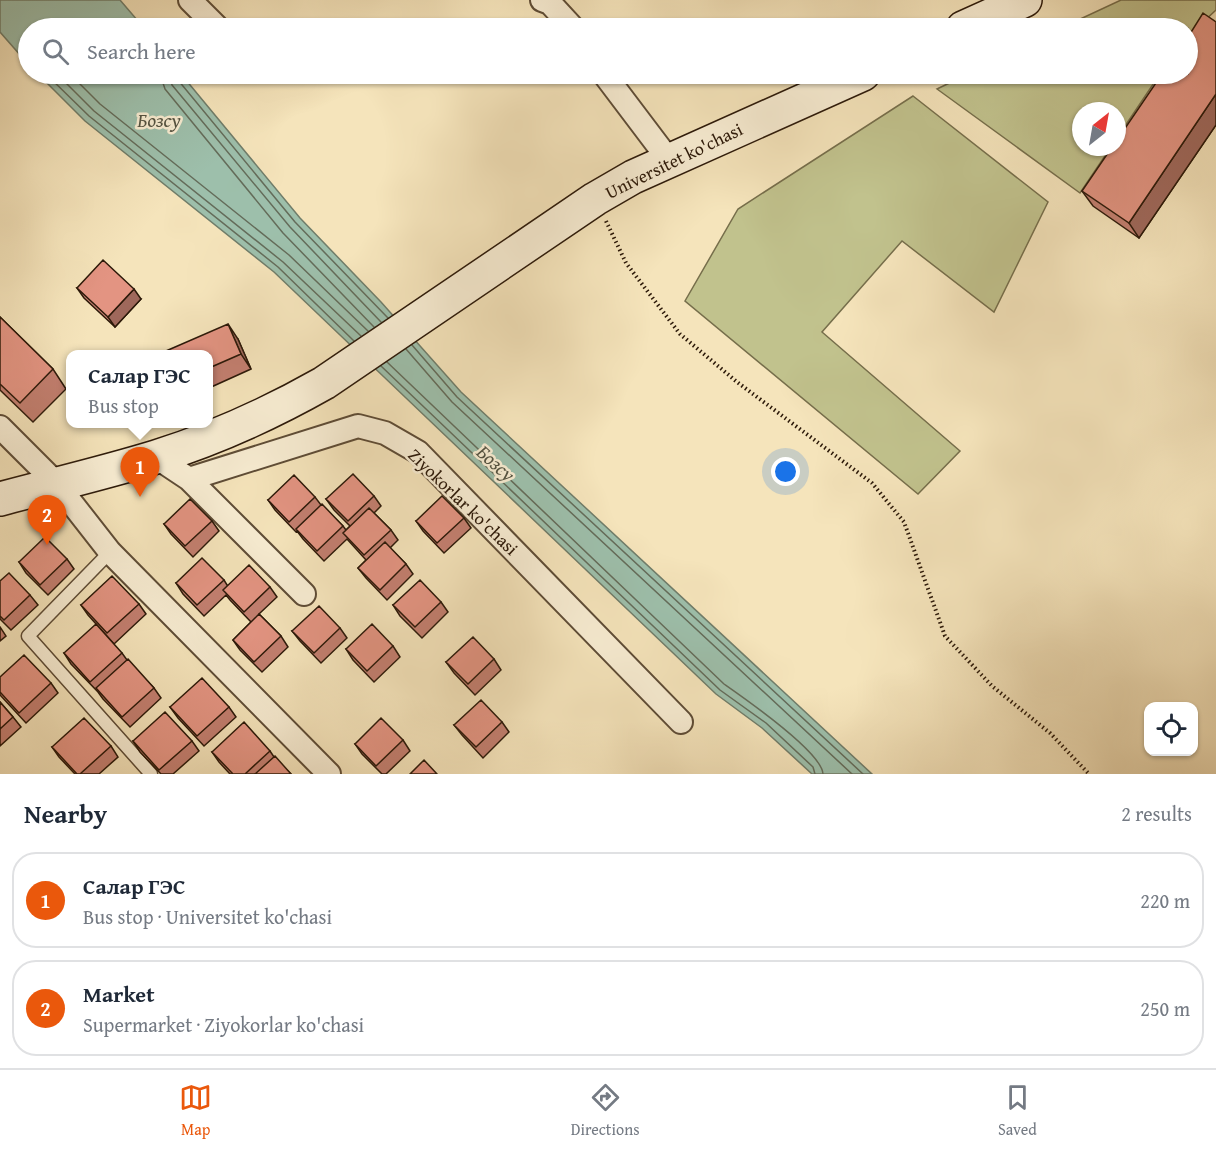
<!DOCTYPE html>
<html lang="en">
<head>
<meta charset="utf-8">
<style>
  :root { --surface:#fff; --page:#f6f6f7; --text:#1f2937; --muted:#747a83; --line:#e0e1e3; --accent:#ea580c }
  body { margin:0; font-family:"Gentium Book Plus",serif; background:var(--page); color:var(--text) }
  .controls { position:absolute; right:18px; bottom:18px; display:grid; overflow:hidden; border-radius:12px; box-shadow:0 2px 4px #0004 }
  .controls button { width:54px; height:54px; display:grid; place-items:center; padding:0; border:0; border-bottom:2px solid var(--line); background:var(--surface); color:var(--text); font:30px sans-serif }
  .compass { position:absolute; left:1072px; top:102px; width:54px; height:54px; border-radius:50%; background:var(--surface); box-shadow:0 2px 4px #0004; rotate:31deg }
  .you { position:absolute; left:786px; top:472px; width:21px; height:21px; margin:-15px; border:4px solid #fff; border-radius:50%; background:#1a73e8; box-shadow:0 0 0 9px #1a73e833 }
  .badge { display:grid; place-items:center; width:39px; height:39px; border-radius:50%; background:var(--accent); color:#fff; font-size:20px; font-weight:700 }
  .pin { position:absolute; translate:-50% -50px; filter:drop-shadow(0 2px 3px #0008) }
  .pin::after { content:''; position:absolute; top:32px; width:21px; height:18px; background:inherit; clip-path:polygon(0 0,100% 0,50% 100%) }
  .popup { position:absolute; left:66px; top:350px; width:147px; height:78px; box-sizing:border-box; display:grid; place-content:center; border-radius:12px; background:var(--surface); filter:drop-shadow(0 2px 4px #0005); font-size:20px; white-space:nowrap; color:var(--muted) }
  .popup b { font-size:22px; color:var(--text) }
  .popup::after { content:''; position:absolute; left:50%; top:100%; margin-left:-12px; border:12px solid transparent; border-top-color:var(--surface) }
  .list { margin:0; padding:0; list-style:none }
  h2 { display:flex; justify-content:space-between; align-items:center; height:78px; margin:0; padding:0 24px; font-size:26px }
  h2 small { font-size:20px; font-weight:400; color:var(--muted) }
  .list li { display:grid; grid-template-columns:39px 1fr auto; gap:18px; align-items:center; box-sizing:border-box; height:96px; margin:0 12px 12px; padding:0 12px; border:2px solid var(--line); border-radius:24px }
  .list b { display:block; font-size:22px; white-space:nowrap }
  .list p { margin:0; font-size:20px; white-space:nowrap; color:var(--muted) }
  .list em { font-size:20px; font-style:normal; color:var(--muted) }
  .icon { flex:none; width:33px; height:33px; fill:none; stroke:currentColor; stroke-width:2; stroke-linecap:round; stroke-linejoin:round }
  .map { position:relative; flex:none; width:1216px; height:774px; overflow:hidden }
  .search { position:absolute; background:var(--surface); box-shadow:0 2px 4px #0004; left:18px; right:18px; top:18px; height:66px; display:flex; align-items:center; gap:15px; box-sizing:border-box; padding:0 21px; border-radius:33px; color:var(--muted); font-size:22px }
  .sheet { height:294px; background:var(--surface) }
  nav { display:flex; justify-content:space-around; align-items:center; box-sizing:border-box; height:84px; border-top:2px solid var(--line); background:var(--surface); font-size:16px; color:var(--muted) }
  nav a { display:grid; justify-items:center; gap:3px }
  nav .on { color:var(--accent) }
  .map>svg:first-child { display:block }
  .green { fill:#c1c28d; stroke:#766e4b; stroke-width:1.5 }
  .water { fill:#9dbfab; stroke:#707d6a; stroke-width:1.5 }
  .lines { fill:none; stroke-linecap:round; stroke-linejoin:round }
  .shore { stroke:#646c5a; stroke-width:1.5 }
  .lane-casing { stroke:#5e4c36; stroke-width:15 }
  .street-casing { stroke:#5e4c36; stroke-width:26 }
  .secondary-casing { stroke:#2c1909; stroke-width:36 }
  .path { stroke:#2c1909; stroke-width:4; stroke-dasharray:1.5 3; stroke-linecap:butt }
  .lane { stroke:#f8edd3; stroke-width:12 }
  .street { stroke:#f8edd3; stroke-width:22 }
  .secondary { stroke:#f8edd3; stroke-width:33 }
  .wall { fill:#c37f70; stroke:#2c1909; stroke-width:1.5 }
  .shaded-wall { fill:#9f685b; stroke:#2c1909; stroke-width:1.5 }
  .building { fill:#e39482; stroke:#2c1909; stroke-width:1.5 }
  .labels { text-anchor:middle; stroke-width:5; stroke-linejoin:round; paint-order:stroke }
  .street-label { font-size:18px; fill:#2c1909; stroke:#f8edd3 }
  .water-label { font-size:20px; font-style:italic; fill:#545342; stroke:#f8edd3 }
</style>
</head>
<body>
<div class="map">
<svg width="1216" height="774" viewBox="0 0 1216 774">
  <rect width="100%" height="100%" fill="#f5e4bb"/>
  <filter id="stains"><feTurbulence type="fractalNoise" baseFrequency=".00333" numOctaves="4"/><feColorMatrix values="0 0 0 0 .2 0 0 0 0 .09 0 0 0 0 .02 0 0 0 .5 -.17"/></filter>
  <radialGradient id="worn" r=".72"><stop offset=".6" stop-color="#630" stop-opacity="0"/><stop offset="1" stop-color="#630" stop-opacity=".3"/></radialGradient>
  <path class="green" d="M1121,0H1216V10L1188,36V28H1061Z
    M968,74H1160L1117,138V111H1081V147H1111L1080,193L937,89Z
    M913,96L1048,202L994,312L902,241L822,332L960,451L918,494L685,301L738,209Z"/>
  <path class="water" d="M0,0H120L144,28H28V64L0,32Z
    M38,74H181L300,218L381,302L461,392L872,774H812L762,728L716,694L274,272L85,121Z"/>
  <g class="lines">
    <path class="shore" d="M46,74L89,116L278,267L354,341
      M57,74L94,111L283,262L361,336
      M70,74L100,104L289,255L368,331
      M160,74L165,89L283,233L374,327
      M169,74L172,85L290,227L381,322
      M177,74L178,80L295,222L388,318
      M412,345L457,397L863,774
      M406,349L452,402L852,774
      M387,362L724,684C744,698 822,752 823,774
      M381,366L720,690L766,723L813,767L815,774"/>
    <g class="lane-casing">
      <path id="lane" d="M110,552L28,636L151,774"/>
    </g>
    <g class="street-casing">
      <path id="street" d="M190,0L218,28
        M542,0L550,3L573,28
        M604,74L669,160
        M0,427L56,483L110,552L329,774
        M156,457L189,479L304,594
        M189,479L358,426L385,433L418,452L681,722"/>
    </g>
    <g class="secondary-casing">
      <path id="secondary" d="M963,28L1025,0
        M0,499C52,485 104,473 156,457C214,439 271,413 324,383L595,199L633,177L863,74"/>
    </g>
    <path class="path" d="M606,221L626,263L680,334L737,382L872,483L904,522L945,636L992,686L1050,733L1089,774"/>
    <use href="#lane" class="lane"/>
    <use href="#street" class="street"/>
    <use href="#secondary" class="secondary"/>
  </g>
  <path class="wall" d="M1216,22V125L1139,238L1093,206L1082,191Z
    M77,288L141,299L115,327L84,298Z
    M0,317L53,369L66,389L33,422L0,390Z
    M238,339L251,369L209,388V354Z
    M374,496L381,506L374,513L391,530L398,540L390,548L406,564L413,574L387,600L366,578L358,568L366,560L347,539L324,561L303,539L297,531L296,532L275,510L268,500L315,497L321,505L343,526L346,530L350,526L334,510L326,499Z
    M464,518L471,528L444,553L423,531L416,521Z
    M212,521L219,531L193,557L171,534L164,524Z
    M67,559L74,569L48,595L26,573L19,562Z
    M224,580L227,585L270,587L277,597L259,614L281,636L288,647L262,672L240,650L233,640L251,622L230,600L226,595L204,616L183,594L176,583Z
    M0,581L30,595L38,605L11,630L0,619Z
    M441,602L448,612L422,638L400,616L393,605Z
    M139,604L146,614L114,644L88,615L81,605Z
    M0,627L6,636L0,641Z
    M340,628L347,638L321,663L300,641L292,631Z
    M393,646L400,657L374,682L353,660L346,649Z
    M64,653H122L127,660L154,688L161,698L130,727L103,699L98,692L71,664Z
    M494,659L501,670L475,695L454,673L446,662Z
    M0,677L51,683L58,693L26,723L0,695Z
    M0,702L13,717L21,727L0,746Z
    M170,707H229L236,717L204,746L178,718Z
    M502,722L509,732L483,758L462,735L454,725Z
    M403,740L410,751L386,774H382L362,754L355,744Z
    M133,741H192L199,751L173,774H161L140,752Z
    M111,746L118,757L99,774H75L59,757L52,747Z
    M270,751L274,757L291,774H230L219,762L212,752Z"/>
  <path class="shaded-wall" d="M1216,94V125L1139,238L1129,223Z
    M134,289L141,299L115,327L108,317Z
    M228,324L238,339L251,369L241,354Z"/>
  <path class="building" d="M1203,13L1216,22V94L1129,223L1082,191L1112,147H1117V140L1162,74H1188V37Z
    M103,260L134,289L108,317L77,288Z
    M0,317L53,369L20,403L0,384Z
    M228,324L241,354L209,368V354H159Z
    M353,474L374,496L348,521L326,499Z
    M294,475L315,497L289,522L268,500Z
    M442,496L464,518L437,543L416,521Z
    M190,499L212,521L185,546L164,524Z
    M322,504L343,526L317,551L296,529Z
    M369,508L391,530L364,555L343,533Z
    M45,537L67,559L40,585L19,562Z
    M385,542L406,564L380,590L358,568Z
    M202,558L224,580L197,605L176,583Z
    M249,565L270,587L244,612L223,590Z
    M9,573L30,595L4,620L0,616V581Z
    M112,576L139,604L107,633L81,605Z
    M420,580L441,602L415,627L393,605Z
    M319,606L340,628L314,653L292,631Z
    M259,614L281,636L254,662L233,640Z
    M96,624L122,653L90,682L64,653Z
    M372,624L393,646L367,671L346,649Z
    M473,637L494,659L468,684L446,662Z
    M24,655L51,683L19,713L0,692V677Z
    M128,659L154,688L122,717L96,688Z
    M202,678L229,707L197,736L170,707Z
    M481,700L502,722L476,747L454,725Z
    M0,702L13,717L0,729Z
    M165,712L192,741L159,770L133,741Z
    M84,718L111,746L80,774H77L52,747Z
    M381,718L403,740L376,766L355,744Z
    M244,722L270,751L245,774H233L212,752Z
    M275,756L291,774H255Z
    M424,760L437,774H410Z"/>
  <g class="labels">
    <g class="street-label">
      <text transform="translate(674 161) rotate(-26)" y="6">Universitet ko'chasi</text>
      <text transform="translate(463 502) rotate(44)" y="6">Ziyokorlar ko'chasi</text>
    </g>
    <g class="water-label">
      <text x="159" y="127">Бозсу</text>
      <text transform="translate(496 463) rotate(42)" y="7">Бозсу</text>
    </g>
  </g>
  <rect width="100%" height="100%" filter="url(#stains)"/>
  <rect width="100%" height="100%" fill="url(#worn)"/>
</svg>
<div class="controls">
<button><svg class="icon" aria-label="locate" viewBox="0 0 24 24"><circle cx="12" cy="12" r="6"/><path d="M12 2v4M12 18v4M2 12h4M18 12h4"/></svg></button>
</div>
<svg class="compass" viewBox="-18 -18 36 36"><path d="M0-13l5 13h-10z" fill="#e53935"/><path d="M0 13l5-13h-10z" fill="#747a83"/></svg>
<div class="you"></div>
<div class="pin badge" style="left:140px;top:497px">1</div>
<div class="popup"><b>Салар ГЭС</b>Bus stop</div>
<div class="pin badge" style="left:47px;top:545px">2</div>
<div class="search"><svg class="icon" aria-label="search" viewBox="0 0 24 24"><circle cx="10" cy="10" r="6"/><path d="M15 15l6 6"/></svg>Search here</div>
</div>
<section class="sheet">
<h2>Nearby<small>2 results</small></h2>
<ul class="list">
<li><span class="badge">1</span><div><b>Салар ГЭС</b><p>Bus stop · Universitet ko'chasi</p></div><em>220 m</em></li>
<li><span class="badge">2</span><div><b>Market</b><p>Supermarket · Ziyokorlar ko'chasi</p></div><em>250 m</em></li>
</ul>
</section>
<nav>
<a class="on"><svg class="icon" aria-label="map" viewBox="0 0 24 24"><path d="M3 6l6-2 6 2 6-2v14l-6 2-6-2-6 2zM9 4v14M15 6v14"/></svg>Map</a>
<a><svg class="icon" aria-label="directions" viewBox="0 0 24 24"><path d="M12 3l9 9-9 9-9-9zM9 14v-3h6M13 9l2 2-2 2"/></svg>Directions</a>
<a><svg class="icon" aria-label="saved" viewBox="0 0 24 24"><path d="M7 4h10v16l-5-4-5 4z"/></svg>Saved</a>
</nav>
</body>
</html>
